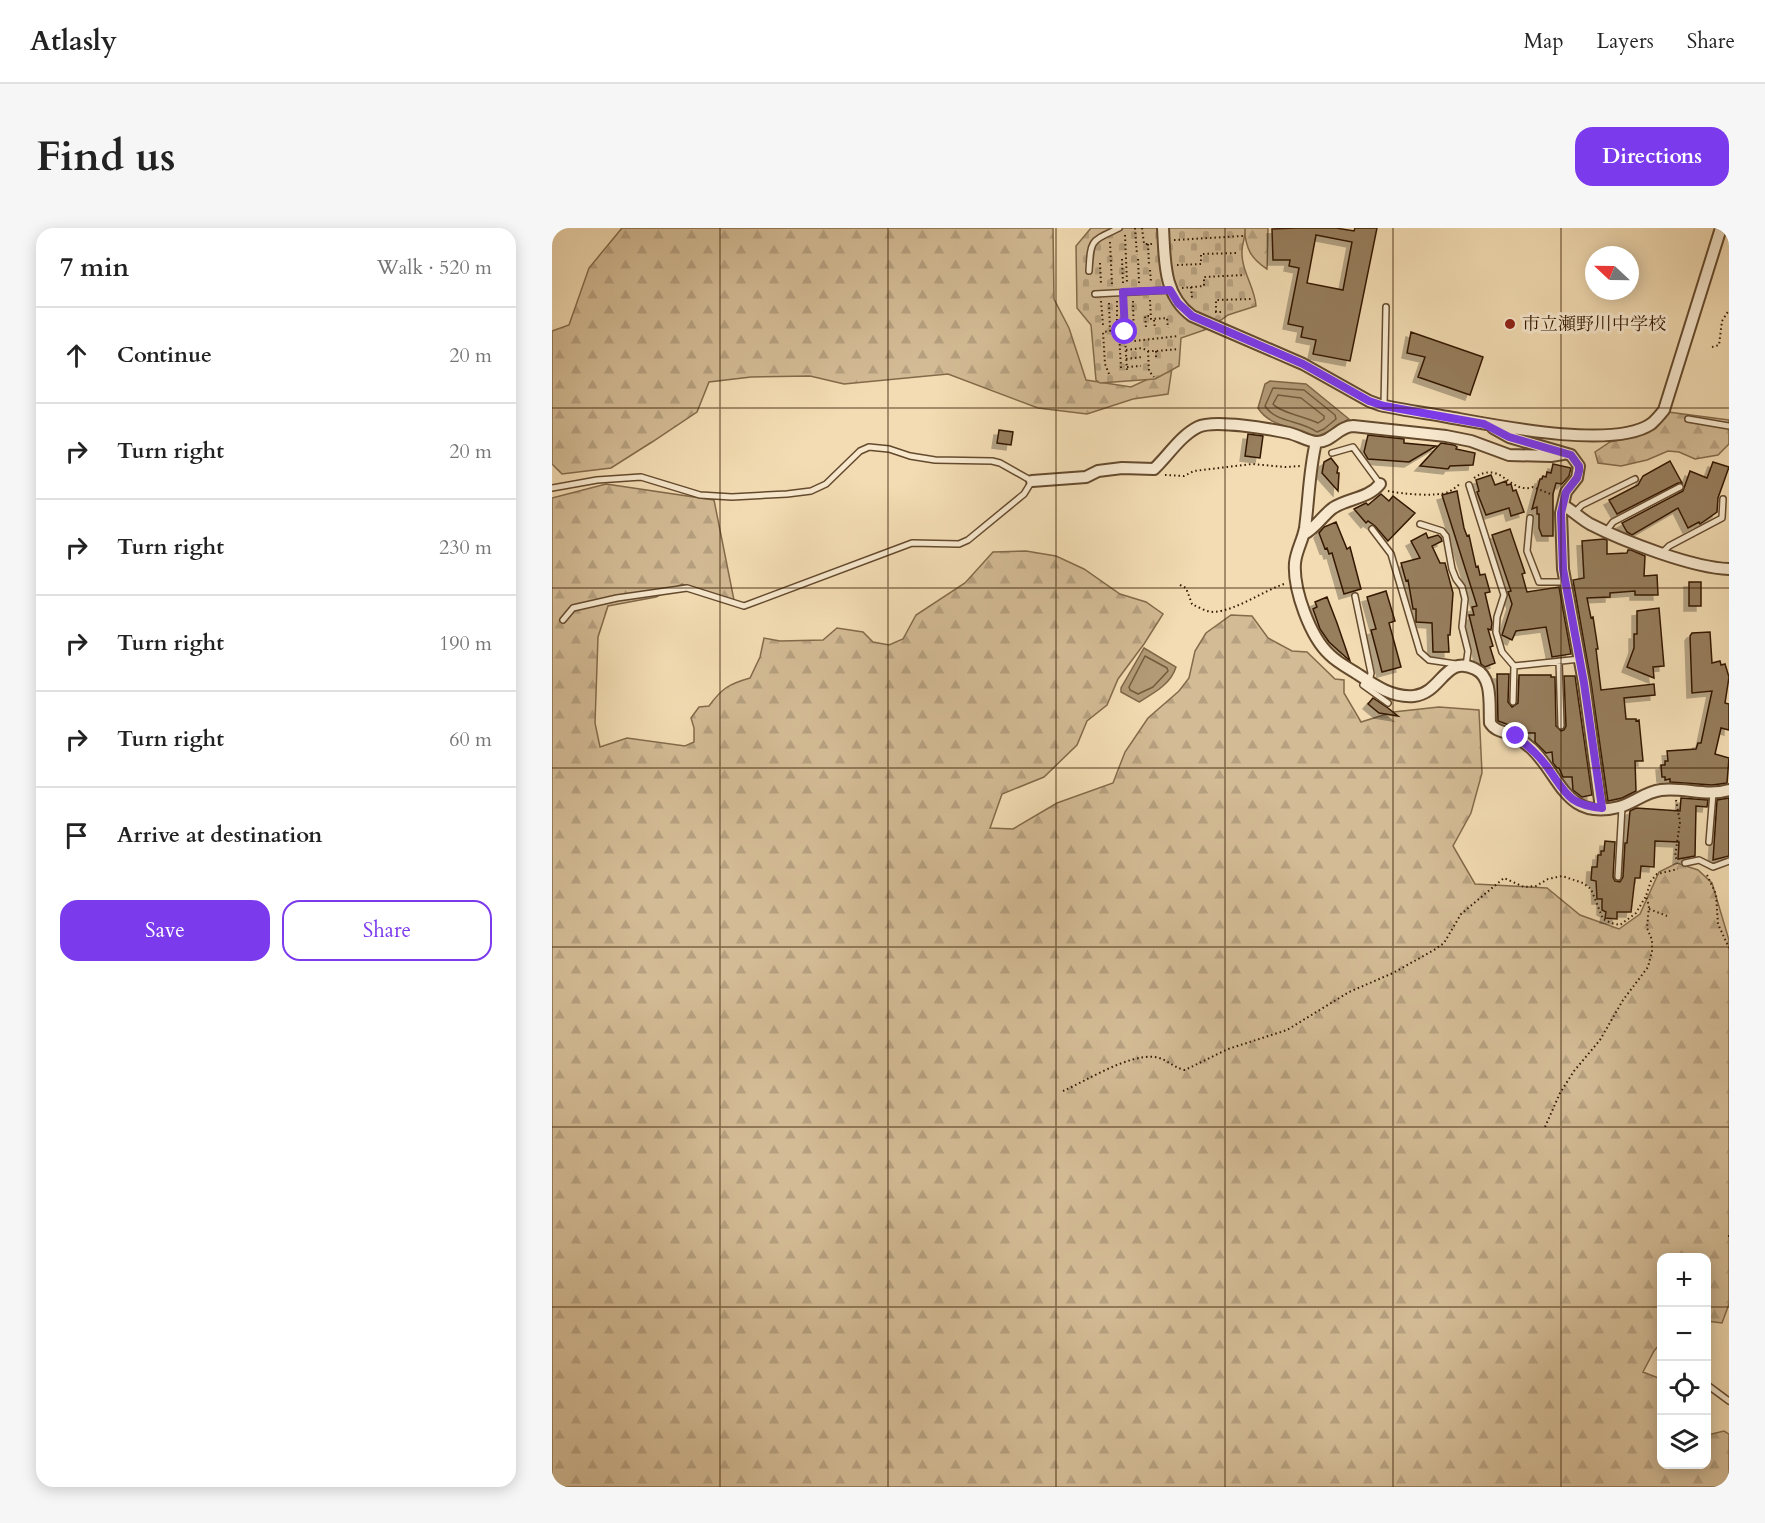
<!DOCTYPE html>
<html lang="en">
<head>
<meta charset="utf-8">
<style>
  :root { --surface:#fff; --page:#f6f6f6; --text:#222; --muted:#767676; --line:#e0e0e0; --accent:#7c3aed }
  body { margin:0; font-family:Cardo,"Noto Serif JP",serif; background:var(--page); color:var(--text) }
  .controls { position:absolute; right:18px; bottom:18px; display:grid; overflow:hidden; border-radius:12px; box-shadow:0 3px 15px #0003 }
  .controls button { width:54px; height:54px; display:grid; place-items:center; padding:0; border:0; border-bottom:2px solid var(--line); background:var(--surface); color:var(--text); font:30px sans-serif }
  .compass { position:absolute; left:1033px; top:18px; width:54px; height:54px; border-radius:50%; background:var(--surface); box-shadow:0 3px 15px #0003; rotate:292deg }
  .stop { position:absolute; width:18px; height:18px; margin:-14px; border:4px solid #7c3aed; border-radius:50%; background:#fff }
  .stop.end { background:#7c3aed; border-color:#fff; box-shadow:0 2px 6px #0008 }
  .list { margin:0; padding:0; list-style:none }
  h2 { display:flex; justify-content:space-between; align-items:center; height:78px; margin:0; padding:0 24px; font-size:26px }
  h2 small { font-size:20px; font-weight:400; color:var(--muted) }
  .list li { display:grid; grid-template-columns:39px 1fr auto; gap:18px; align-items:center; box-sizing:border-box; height:96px; padding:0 24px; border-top:2px solid var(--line) }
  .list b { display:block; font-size:22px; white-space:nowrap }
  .list em { font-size:20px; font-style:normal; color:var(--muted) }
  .actions { display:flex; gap:12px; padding:18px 24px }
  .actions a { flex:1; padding:14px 0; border:2px solid var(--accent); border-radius:18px; text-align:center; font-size:21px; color:var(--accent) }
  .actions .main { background:var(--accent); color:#fff }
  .icon { flex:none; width:33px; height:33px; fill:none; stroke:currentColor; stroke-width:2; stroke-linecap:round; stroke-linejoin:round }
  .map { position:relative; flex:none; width:1177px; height:1259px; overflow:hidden; border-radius:18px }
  header { display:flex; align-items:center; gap:36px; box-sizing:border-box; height:84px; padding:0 30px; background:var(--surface); border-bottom:2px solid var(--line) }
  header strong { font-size:28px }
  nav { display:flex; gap:33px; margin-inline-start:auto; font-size:21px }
  .intro { display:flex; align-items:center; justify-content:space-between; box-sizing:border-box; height:144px; padding:0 36px }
  h1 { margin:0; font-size:42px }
  .button { padding:15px 27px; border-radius:18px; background:var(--accent); color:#fff; font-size:21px; font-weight:700 }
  main { display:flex; gap:36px; padding:0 36px }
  aside { flex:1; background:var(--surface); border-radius:18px; box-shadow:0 3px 15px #0003 }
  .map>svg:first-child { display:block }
  .forest { fill:url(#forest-firs); stroke:#846a4a; stroke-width:1.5 }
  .cemetery { fill:url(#cemetery-stones); stroke:#846a4a; stroke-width:1.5 }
  .water { fill:#b29a76; stroke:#806647; stroke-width:1.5 }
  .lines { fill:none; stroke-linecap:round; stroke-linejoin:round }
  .shore { stroke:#735a3b; stroke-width:1.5 }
  .building { fill:#977e5d; stroke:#341900; stroke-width:1.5; fill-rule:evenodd; filter:url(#shadow) }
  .lane-casing { stroke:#644a2d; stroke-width:8 }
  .street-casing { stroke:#644a2d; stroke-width:14 }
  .path { stroke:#341900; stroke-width:2; stroke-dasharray:1.5 3; stroke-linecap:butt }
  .lane { stroke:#f7e8ce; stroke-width:5 }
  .street { stroke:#f7e8ce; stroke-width:10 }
  .route { stroke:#7c3aed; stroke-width:8 }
  .grid { fill:none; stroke:#341900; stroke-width:1.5; stroke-opacity:0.55 }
  .poi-dot { fill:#8f2418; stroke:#f7e8ce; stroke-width:2 }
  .labels { text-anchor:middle; stroke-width:6; stroke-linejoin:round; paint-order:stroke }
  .poi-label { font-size:18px; fill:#341900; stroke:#f7e8ce; text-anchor:start }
</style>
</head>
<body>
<header>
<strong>Atlasly</strong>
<nav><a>Map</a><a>Layers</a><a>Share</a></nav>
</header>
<div class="intro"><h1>Find us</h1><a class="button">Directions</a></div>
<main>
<aside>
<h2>7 min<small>Walk · 520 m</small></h2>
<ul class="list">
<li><svg class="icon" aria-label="ahead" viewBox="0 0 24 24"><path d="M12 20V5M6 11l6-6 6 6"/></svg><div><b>Continue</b></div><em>20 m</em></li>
<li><svg class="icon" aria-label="right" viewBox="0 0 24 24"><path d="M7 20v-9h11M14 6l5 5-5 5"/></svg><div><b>Turn right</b></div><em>20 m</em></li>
<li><svg class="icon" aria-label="right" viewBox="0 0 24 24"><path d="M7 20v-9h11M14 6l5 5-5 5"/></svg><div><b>Turn right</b></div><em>230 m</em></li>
<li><svg class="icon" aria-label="right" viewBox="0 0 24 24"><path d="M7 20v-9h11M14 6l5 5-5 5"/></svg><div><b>Turn right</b></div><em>190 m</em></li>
<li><svg class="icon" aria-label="right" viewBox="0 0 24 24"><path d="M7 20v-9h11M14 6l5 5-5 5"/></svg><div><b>Turn right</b></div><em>60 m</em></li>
<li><svg class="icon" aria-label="arrive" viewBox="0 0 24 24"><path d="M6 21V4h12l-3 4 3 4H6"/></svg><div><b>Arrive at destination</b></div></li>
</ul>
<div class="actions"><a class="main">Save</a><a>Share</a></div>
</aside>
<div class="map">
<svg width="1177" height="1259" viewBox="0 0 1177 1259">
  <defs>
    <pattern id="forest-firs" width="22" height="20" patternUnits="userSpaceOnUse" patternTransform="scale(1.5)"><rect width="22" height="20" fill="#d3bb95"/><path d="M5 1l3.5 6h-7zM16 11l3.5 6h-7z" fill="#b6a07f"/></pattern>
    <pattern id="cemetery-stones" width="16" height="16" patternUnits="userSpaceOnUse" patternTransform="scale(1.5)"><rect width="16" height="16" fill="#d3bb95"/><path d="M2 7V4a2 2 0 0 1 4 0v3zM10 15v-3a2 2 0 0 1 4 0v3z" fill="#b6a07f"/></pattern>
    <filter id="shadow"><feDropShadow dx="-5" dy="5" stdDeviation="0" flood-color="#0004"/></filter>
  </defs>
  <rect width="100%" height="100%" fill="#f3dcb3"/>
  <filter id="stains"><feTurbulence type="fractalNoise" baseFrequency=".00333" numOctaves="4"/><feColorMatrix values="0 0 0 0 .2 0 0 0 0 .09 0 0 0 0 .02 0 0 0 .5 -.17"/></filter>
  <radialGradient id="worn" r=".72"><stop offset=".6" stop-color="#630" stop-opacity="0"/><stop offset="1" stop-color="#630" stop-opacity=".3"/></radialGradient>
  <path class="forest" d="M70,0H501L502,71L517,100L534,152L579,159L620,140L616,166L581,171L535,186L486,180L396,146L292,156L258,148L199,149L157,154L145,184L100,214L59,240L10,246L0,236V103L17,97L37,40Z
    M692,0H716L715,41C698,30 694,20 692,0Z
    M1116,184L1177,192V216L1166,227L1143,231L1127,224L1116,223L1095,232L1069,238L1046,235L1043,224L1058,214L1085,208L1104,200Z
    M54,256L162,272L182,372L160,368L130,356L104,369L56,378L46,409L43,495L48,519L75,510L133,518L142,514V500L139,490L147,479L157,478C170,460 177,456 198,450L208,429L212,410L228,413L271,412L285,400L311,404L321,414L337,417L351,411L364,387L413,355L441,324L474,323L504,328L532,341L568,366L594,374L611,386L592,416L566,451L555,477L535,493L525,517L492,549L450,566L438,600L461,601L505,575L561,555L573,524L596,490L627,463L637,450L643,423L654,405L679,387L700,388L716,410L740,423L755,424L783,451L792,452V465L809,494L841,484L887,479L927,482L930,545L919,585L901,618L923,656L995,660L1028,687L1067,701L1088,686L1107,644L1125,635L1146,642L1160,655L1177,712V1076L1170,1095L1155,1093L1154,1030H1110L1109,1115L1102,1123L1091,1144L1109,1151L1110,1236H1154L1155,1207L1172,1203L1177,1206V1259H0V270Z"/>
  <path class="cemetery" d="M539,0H693C694,9 690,15 690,23C689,43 703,59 704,78L676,87L658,100L629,110L627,138L603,151L548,155L544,152L539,97L525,80L524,18Z"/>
  <path class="water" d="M718,153L754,156L797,191C784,198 775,210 759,210L757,206C739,198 717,198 706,180L713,156Z
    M592,420L624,439C619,456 602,465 587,474L569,464V460Z"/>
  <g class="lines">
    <path class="shore" d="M721,160L752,162L783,187L784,191L772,201L765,204C749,192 724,195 713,178Z
      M726,167L749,170L772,188V191L766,195C754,189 727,184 721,176Z
      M593,428L615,440L616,443L601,459L586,466L578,462L577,459Z"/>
  </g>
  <path class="building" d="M744,0H784L802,3L803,0H825L798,133L761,126L764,112L749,109L751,99L736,96L747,40L737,38L738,32H721L720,1ZM764,7L800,14L791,62L755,55Z
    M859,104L931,129L918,167L866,149L873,129L855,125Z
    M447,202L461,204L459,217L445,215Z
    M696,206L711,208L708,230L693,228Z
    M816,207L852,211V215L884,218L857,234L816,231L812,224Z
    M889,215L902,217L905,219L904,221L923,225L921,237L898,238L896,241L868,238Z
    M779,230L786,239L785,245H787L786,263L770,245L772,234Z
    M1118,233L1130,255H1126L1065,286L1057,272L1086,257L1091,248Z
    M1161,234L1177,239L1166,270L1165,284L1148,296L1147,294L1136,300L1126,280L1080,307L1075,304L1070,295L1131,263L1138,243L1155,250Z
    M1001,236L1019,240L1017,248L1010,256L1004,255L1001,266V308H990L987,300V286H985V279L980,281L988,251H990L991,248L994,249L995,244L999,245Z
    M939,247L943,257L954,253L955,257L959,256L961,263L964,262L972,284L959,288L957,280L934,287L925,264L927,263L924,252Z
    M905,263L912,300L915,308L917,307L924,339L926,338L928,347L933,346L938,364L933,365L940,395L939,402L936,401L941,418L938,419L943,435L933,439L929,436L927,428L917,387H922L920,379L925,378L890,267Z
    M829,266L837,273L841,268L863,285L836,313L823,298L816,293L814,295L802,281L814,275L816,277Z
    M784,294L795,321L798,319L809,361L792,366L780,325L777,326L775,320L773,321L767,305L772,299Z
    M958,301L973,345L970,346L975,364L1007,359L1019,426L1000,429L994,399L964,403L960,412L950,407L960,376L956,364L959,363L940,307Z
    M874,305L876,310L886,307L889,310L890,313L880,318L888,335H893L901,365L898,407H896L897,424H881L880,395L864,394V381H861L856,352L854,353L849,335L868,330L859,313Z
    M1052,311L1055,312V326L1075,325L1076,322H1079L1093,328L1092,348L1105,347L1106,367H1083V363L1058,365V369L1035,370L1039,390L1041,389L1046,421H1044L1049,462L1102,456L1103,467L1072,470L1074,491H1084V493L1087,492L1091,533H1083L1084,563L1070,570L1056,573L1039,454L1021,352L1032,350L1030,313Z
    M1137,354H1149V378H1137Z
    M834,363L843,393L837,395L849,439L830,444L819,402L824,401L815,369Z
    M775,369L785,395L798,433L777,414L768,401L761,381L765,379L763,374Z
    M1107,380L1112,438L1101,439L1102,450L1075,439L1082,420V406H1085V383Z
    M1158,404L1160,435L1168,433L1169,437L1173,436L1177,449L1173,475L1177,476V502L1169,500L1163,526L1177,530L1175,555L1160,557L1118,554V551L1113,552V549H1110L1109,537H1113V533H1116L1115,523L1144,521L1146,515H1149L1160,463L1140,465L1138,408L1140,405Z
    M945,446H957L956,474L960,479L966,475L967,447H999V449H1003L1004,498L1009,503L1012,502L1014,498L1012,448H1023L1040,567L1030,569L1021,562L1020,549H1011L1007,540H1005L1001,535L1000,524L994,525L983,514V505H972L971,502L946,493Z
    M821,470L836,480L846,488L827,485L816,476Z
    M1129,570L1156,572L1155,579L1144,578L1143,628L1126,631L1127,614L1103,613L1102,639L1089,638L1088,650H1083L1079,684H1065V691L1053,690L1054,684L1050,682V671H1045L1044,653L1039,652L1040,639H1045L1046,627H1049V623H1052L1053,613L1063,614L1061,649L1063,653L1068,654L1071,649L1073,615H1075L1078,583L1084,580L1128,583Z
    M1177,570V628L1161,632L1165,572Z"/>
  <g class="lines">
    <g class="lane-casing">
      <path id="lane" d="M537,43C539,11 538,14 567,0
        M543,66L618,62
        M832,178L834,79
        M1136,191L1177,198
        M780,225L801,219L828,256
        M917,257L952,367L945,389L944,404L950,424L962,438
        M0,260L45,252L89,249L148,267L180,269L235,266L259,263L274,256L308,223L317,219L337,221L358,228L383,232L440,233L448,235L480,253L472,266L416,312L407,316L360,315L192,378L135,360L65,370L21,380L11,392
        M1023,284L1030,277L1083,251
        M978,290L975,323L987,354H1012
        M868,296L890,303L894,308L900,341L904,351L910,359L913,371L910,399L916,423L914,438
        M820,301L839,326L868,424L877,432L904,436
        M1055,302L1061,294L1128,259
        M1110,325L1117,318L1170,290L1171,271
        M803,368L819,445L817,454
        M1007,433L1009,498
        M814,452L811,457L836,475
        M961,474L962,438L1028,431
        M1157,614L1161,565
        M1133,635L1147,632L1161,639L1177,633
        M1066,649L1070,579
        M1154,1156L1177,1173"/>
    </g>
    <g class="street-casing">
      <path id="street" d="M611,0C613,33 611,67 640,88L751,136L817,173L828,177C850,182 873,185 896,189C941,197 1061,222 1099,196C1104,192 1108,187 1112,182L1169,0
        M941,200L957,209L1019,227L1027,238L1025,250L1014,264L1009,285L1011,341L1032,455L1049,580
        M764,214C757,243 757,270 753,300C751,312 744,323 743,335C741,361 758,409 778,427C785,434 796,440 804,445C822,457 840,470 862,468C890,465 893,426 923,441C941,449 937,477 938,495C944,505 955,503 965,509C970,512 975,517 979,520C1009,548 1013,593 1067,579C1082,575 1093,564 1109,562C1132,559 1155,569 1177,562
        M480,253L534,249L546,243L570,240L602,241C616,228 628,208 646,199C662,191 718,201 737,205C746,207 755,213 764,214C779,215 787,198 801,198L894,208L919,213L957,227L999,228L1011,226
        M1011,277C1021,283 1029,291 1038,296C1071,313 1141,340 1177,341
        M752,306C764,300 770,288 781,280C796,270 816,271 828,256"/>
    </g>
    <path class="path" d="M583,0L585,27
      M590,0L592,16H601
      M573,7L575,55
      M622,12L691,8
      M558,14L560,56
      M596,16L597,37
      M570,31L571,55
      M586,31L587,55
      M548,35L549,56
      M625,37L649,36V26L685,25
      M598,42L599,54
      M639,59L640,70
      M630,60L652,58V49L693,47
      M598,72L599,91L615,90L616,100
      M549,73L551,97
      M565,73V100
      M571,73L575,144
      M581,73L582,113L626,108
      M663,84H672
      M664,84V72L701,71
      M602,92L603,101
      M594,99L593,88H599
      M1160,119L1167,117L1170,93L1177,82
      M574,122L590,120L596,123H604L627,121
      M596,123L597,143L602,149
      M604,123V131
      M574,131L590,129
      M575,139L589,138
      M569,140L567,105L573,104
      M557,146L553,136L551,104L558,103L557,75
      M613,247L632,248L642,243L700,236L733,239L749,238
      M922,250C950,231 957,267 981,259L1001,267
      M836,263C850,266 884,269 896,264C901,262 905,258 909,255
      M628,357L634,360L640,376C646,379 654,384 662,384C685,382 709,364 732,356
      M1124,572L1128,594L1123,629L1126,632
      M1155,647L1164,666L1166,696L1177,720
      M1097,681L1115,688
      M511,863C536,852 576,826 603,829C615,831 622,840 633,842L676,821L735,802L797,764L841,745L882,722L892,715L909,686L952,650L972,659L984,658L996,651L1010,648L1031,655L1039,661L1051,691L1059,695L1068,697L1084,685L1094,668
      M993,899L1008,865L1022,843L1048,812L1071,772L1096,739L1100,723V712L1095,700L1097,678L1094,668L1099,653L1105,646L1126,641
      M1176,1008H1177"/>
    <use href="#lane" class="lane"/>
    <use href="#street" class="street"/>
  </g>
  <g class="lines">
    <path class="route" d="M573,104L571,64L618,62L626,75L640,88L751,136L817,173L832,178L932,196L957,209L1019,227L1027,238V243L1025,250L1014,264L1009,285L1011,341L1032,455L1050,580C1018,577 1015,567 998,543C989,529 977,519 964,508"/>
  </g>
  <path class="grid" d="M168,0V1259M336,0V1259M504,0V1259M673,0V1259M841,0V1259M1009,0V1259M0,180H1177M0,360H1177M0,540H1177M0,719H1177M0,899H1177M0,1079H1110M1154,1079H1177"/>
  <circle class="poi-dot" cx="958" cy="96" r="6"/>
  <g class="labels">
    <g class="poi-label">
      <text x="970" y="102">市立瀬野川中学校</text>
    </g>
  </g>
  <rect width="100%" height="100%" filter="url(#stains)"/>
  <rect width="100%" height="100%" fill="url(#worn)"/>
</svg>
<div class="controls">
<button>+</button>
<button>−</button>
<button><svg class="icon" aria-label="locate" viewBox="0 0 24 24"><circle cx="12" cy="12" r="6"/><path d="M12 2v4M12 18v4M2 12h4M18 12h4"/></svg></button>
<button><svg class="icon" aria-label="layers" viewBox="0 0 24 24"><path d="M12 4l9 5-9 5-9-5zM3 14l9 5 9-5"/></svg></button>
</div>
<svg class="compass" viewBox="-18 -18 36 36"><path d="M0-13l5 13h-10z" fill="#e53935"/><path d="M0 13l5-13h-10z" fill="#767676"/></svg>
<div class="stop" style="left:573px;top:104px"></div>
<div class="stop end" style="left:964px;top:508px"></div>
</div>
</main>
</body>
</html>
